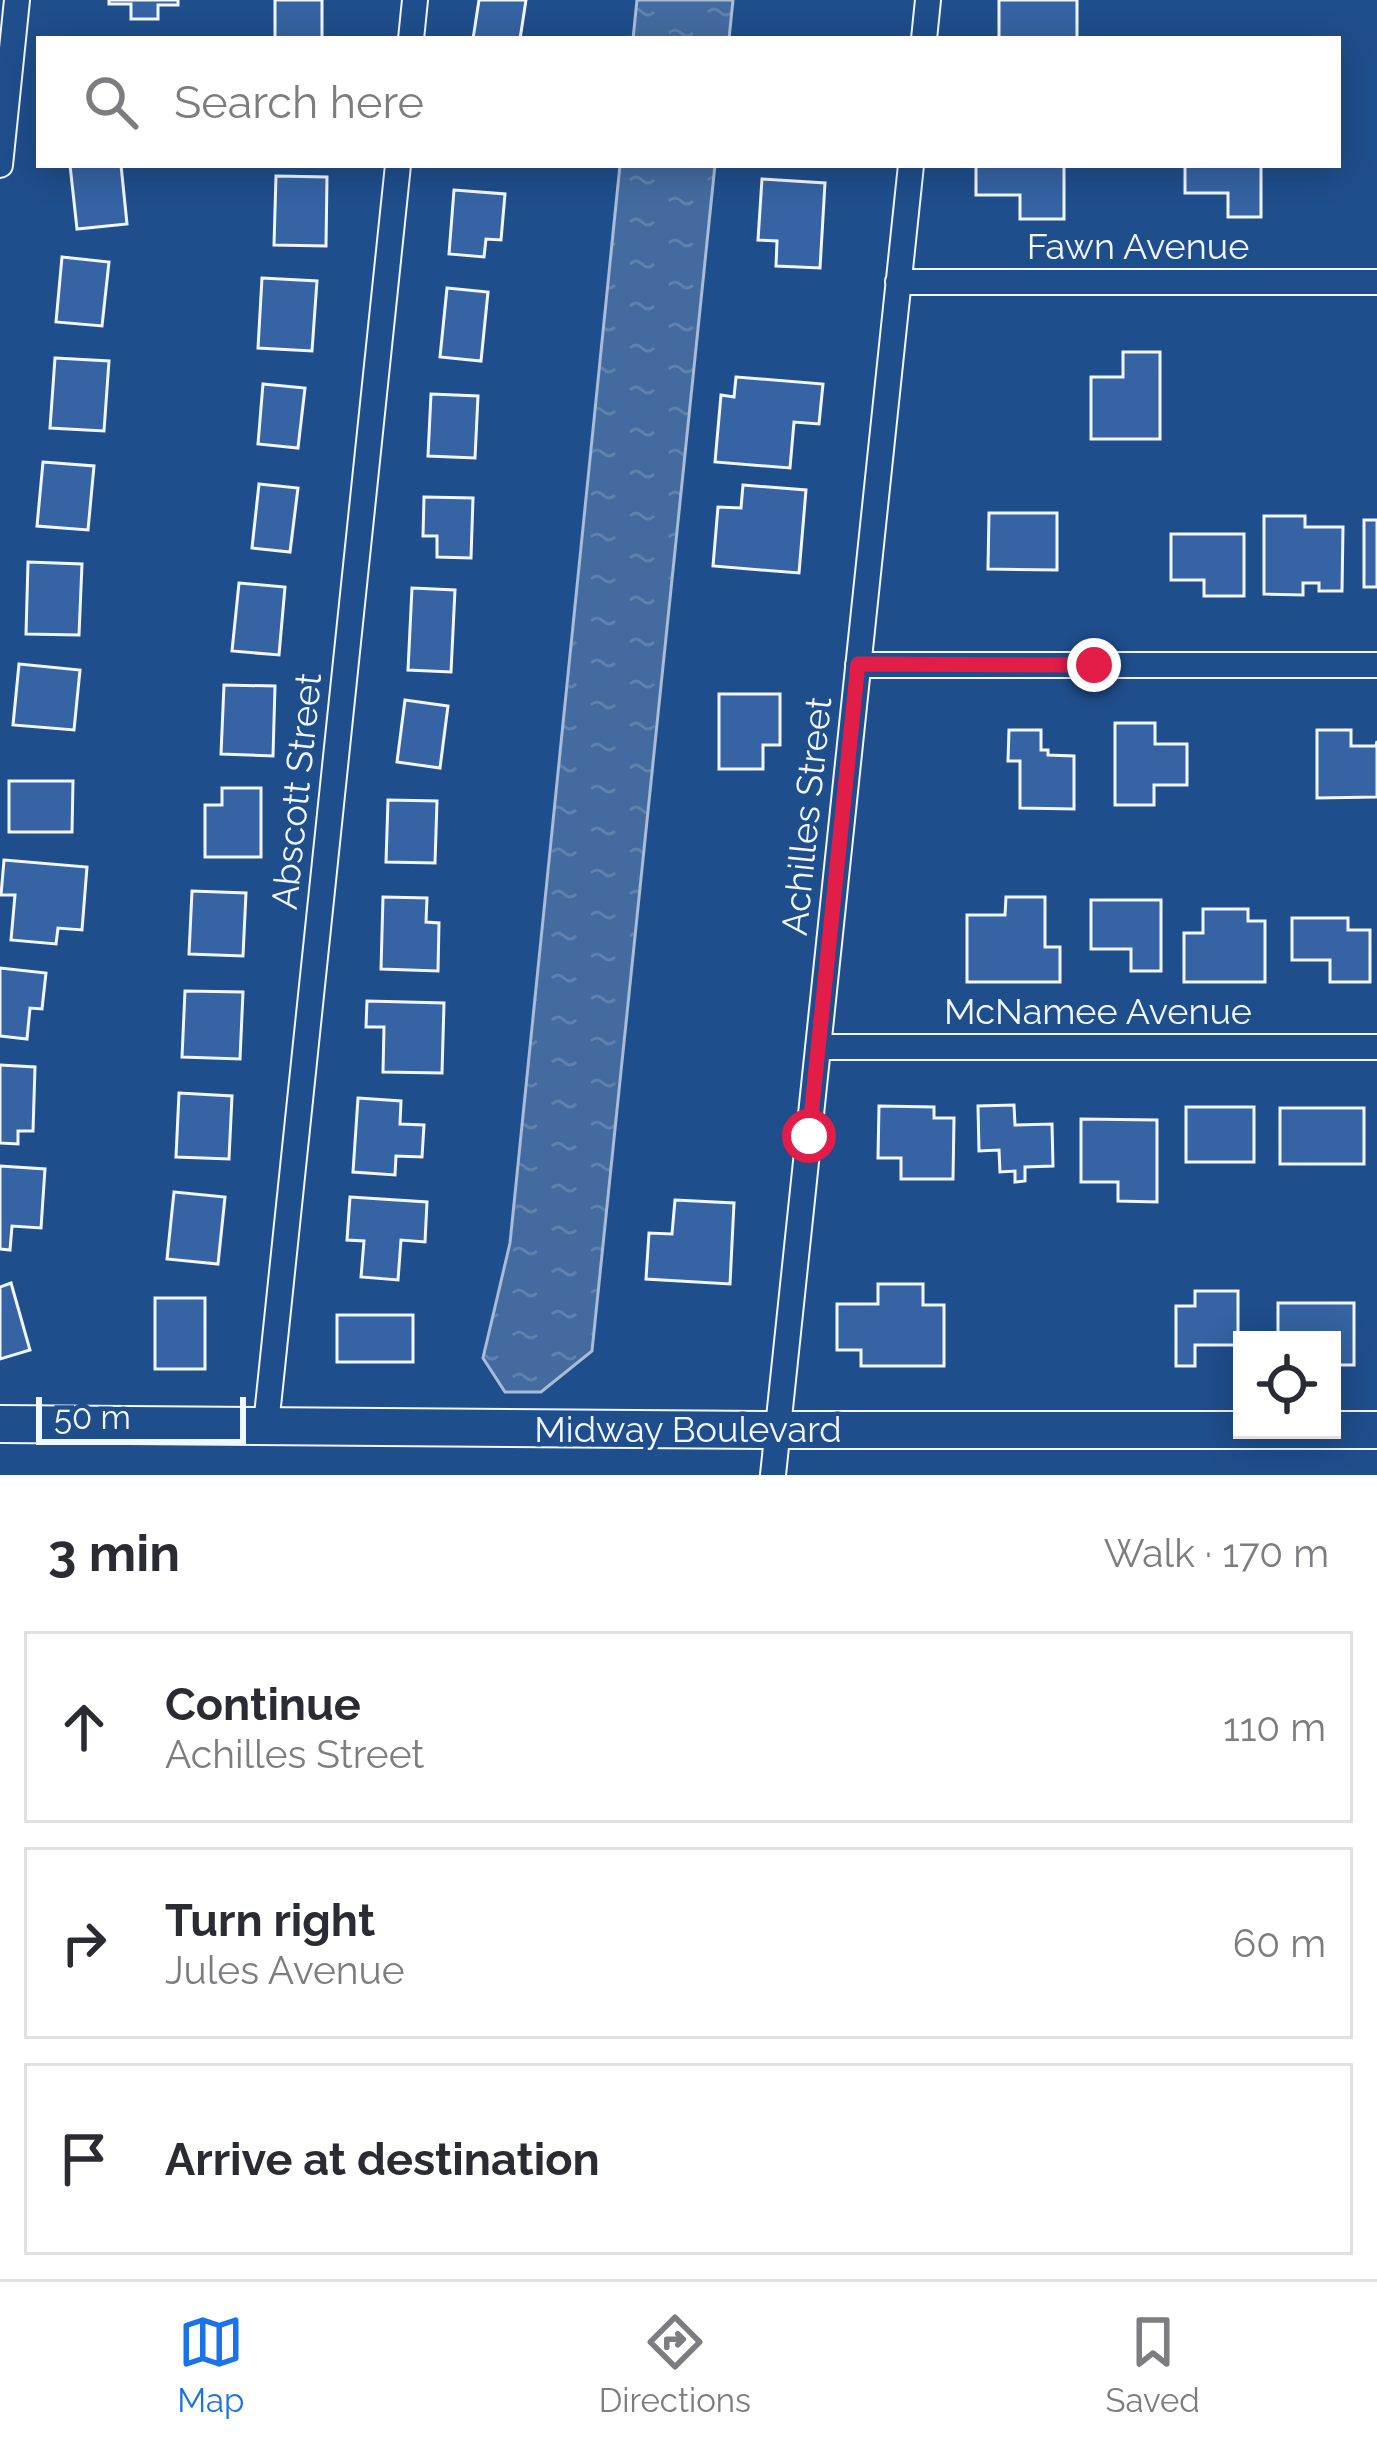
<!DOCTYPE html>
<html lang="en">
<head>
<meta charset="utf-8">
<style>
  :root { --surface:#fff; --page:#f2f2f3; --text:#2b2b33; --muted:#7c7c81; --line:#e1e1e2; --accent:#1a73e8 }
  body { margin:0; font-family:Raleway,sans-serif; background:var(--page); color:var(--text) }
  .controls { position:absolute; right:36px; bottom:36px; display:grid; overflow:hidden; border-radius:0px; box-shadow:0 6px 30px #0003 }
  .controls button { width:108px; height:108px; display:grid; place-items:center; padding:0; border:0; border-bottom:3px solid var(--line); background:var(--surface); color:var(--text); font:60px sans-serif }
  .scale { position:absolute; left:36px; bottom:30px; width:210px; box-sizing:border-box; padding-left:12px; border:6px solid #f2f6ff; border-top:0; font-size:33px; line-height:42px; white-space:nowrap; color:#f2f6ff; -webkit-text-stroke:9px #1f4e8c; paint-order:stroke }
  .stop { position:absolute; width:36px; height:36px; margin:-27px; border:9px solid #e11d48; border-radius:50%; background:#fff }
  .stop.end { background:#e11d48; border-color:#fff; box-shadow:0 3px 12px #0008 }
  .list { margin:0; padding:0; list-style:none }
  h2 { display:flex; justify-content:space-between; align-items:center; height:156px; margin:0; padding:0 48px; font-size:51px }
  h2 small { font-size:39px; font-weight:400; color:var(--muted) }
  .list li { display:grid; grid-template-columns:78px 1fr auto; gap:36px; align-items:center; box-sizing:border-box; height:192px; margin:0 24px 24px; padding:0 24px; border:3px solid var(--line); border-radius:0px }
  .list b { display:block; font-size:45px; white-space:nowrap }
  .list p { margin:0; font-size:39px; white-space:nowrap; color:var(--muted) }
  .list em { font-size:39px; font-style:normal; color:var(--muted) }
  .icon { flex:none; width:66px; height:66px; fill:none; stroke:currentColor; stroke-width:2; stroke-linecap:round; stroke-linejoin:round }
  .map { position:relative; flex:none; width:1377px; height:1475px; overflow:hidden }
  .search { position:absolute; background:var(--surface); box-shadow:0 6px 30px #0003; left:36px; right:36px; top:36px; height:132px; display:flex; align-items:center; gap:30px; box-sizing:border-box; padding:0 42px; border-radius:0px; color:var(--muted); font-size:45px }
  .sheet { height:804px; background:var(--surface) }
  nav { display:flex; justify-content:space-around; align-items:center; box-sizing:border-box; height:168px; border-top:3px solid var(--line); background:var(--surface); font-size:33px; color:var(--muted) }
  nav a { display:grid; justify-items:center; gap:6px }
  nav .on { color:var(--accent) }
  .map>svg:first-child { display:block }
  .water { fill:url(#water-ripples); stroke:#a8bbd7; stroke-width:3 }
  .building { fill:#3563a3; stroke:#f2f6ff; stroke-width:3 }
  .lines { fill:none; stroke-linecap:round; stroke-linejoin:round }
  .street-casing { stroke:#f2f6ff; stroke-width:28 }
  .secondary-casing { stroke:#f2f6ff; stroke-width:40 }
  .street { stroke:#1f4e8c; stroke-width:24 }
  .secondary { stroke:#1f4e8c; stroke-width:36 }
  .route { stroke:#e11d48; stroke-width:15 }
  .labels { text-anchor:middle; stroke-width:9; stroke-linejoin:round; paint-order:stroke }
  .street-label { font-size:36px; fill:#f2f6ff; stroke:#1f4e8c }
</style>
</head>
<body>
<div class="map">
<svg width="1377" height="1475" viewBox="0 0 1377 1475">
  <defs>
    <pattern id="water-ripples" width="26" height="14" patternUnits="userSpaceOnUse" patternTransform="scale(3)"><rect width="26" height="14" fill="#446ba0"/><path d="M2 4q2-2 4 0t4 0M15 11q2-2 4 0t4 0" fill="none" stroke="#5f81ae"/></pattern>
  </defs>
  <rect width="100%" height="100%" fill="#1f4e8c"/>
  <path class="water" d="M637,0H733L729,39H633Z
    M620,165H715L592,1351L541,1392H505L483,1358L510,1243Z"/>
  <path class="building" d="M109,0H178V5H158V19H131V4H109Z
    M275,0H322V39H275Z
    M479,0H526L520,39H473Z
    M999,0H1077V39H999Z
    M70,165H121L127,224L77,229Z
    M976,165H1064V219H1020V195H976Z
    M1185,165H1261V217H1228V193H1185Z
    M276,176L327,177L326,246L274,245Z
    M762,179L825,183L820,268L776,266L777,241L758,240Z
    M454,190L505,194L501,240L486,239L484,257L449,254Z
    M62,257L109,262L102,326L56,322Z
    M262,278L317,281L312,351L258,348Z
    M447,288L488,292L481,361L440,357Z
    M1123,352H1160V439H1091V377H1123Z
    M55,358L109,361L104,431L50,428Z
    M736,377L823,384L819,424L794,422L790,468L715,462L721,395L734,397Z
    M263,384L305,388L298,448L258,444Z
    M431,394L478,396L475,458L428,456Z
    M43,462L94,466L88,530L37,526Z
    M259,484L298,488L290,552L252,548Z
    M743,485L806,490L799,573L713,566L718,507L741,508Z
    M424,497L473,498L471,558L437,557V536H423Z
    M989,513H1057V570L988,569Z
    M1264,516H1305V527H1343L1342,591H1319V583H1303V595L1264,594Z
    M1364,520H1377V587H1364Z
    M1171,534H1244V596H1204V580H1171Z
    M28,562L82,564L79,635L26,634Z
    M239,583L285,587L279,655L232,651Z
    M412,588L455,590L451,672L408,670Z
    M19,664L80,670L74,730L13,725Z
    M224,685L275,686L273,756L221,754Z
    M719,694H780V745H763V769H719Z
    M405,700L448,706L440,768L397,762Z
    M1115,723H1155V744H1187V785H1154V805H1115Z
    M1009,730H1041V750H1048V755L1074,756V809L1020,808V761H1008Z
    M1317,730H1351V746H1376L1377,741V797L1317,798Z
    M9,781H73L72,832H9Z
    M222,788H261V857H205V805H222Z
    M388,800L437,801L435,863L386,862Z
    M4,860L87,867L82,930L58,928L56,944L11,940L15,895H1Z
    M192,891L246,893L243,956L189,954Z
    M383,897L427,898L426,922L439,923L438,971L381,969Z
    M1006,897H1045V947H1060V982H967V915H1005Z
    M1091,900H1161V971H1131V949H1091Z
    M1203,909H1248V921H1265V982H1184V933H1203Z
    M1292,918H1348V930H1370V982H1330V960H1292Z
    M0,968L46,973L42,1009L30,1008L27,1039L0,1036Z
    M185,991L243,992L240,1059L182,1057Z
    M367,1001L444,1003L442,1073L383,1072L384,1027H366Z
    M0,1065L35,1067L33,1131H18V1144L0,1143Z
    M179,1093L232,1096L229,1159L176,1157Z
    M358,1098L401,1101L400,1124L424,1125L422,1157L396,1156L395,1175L353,1172Z
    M1014,1105L1015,1125L1052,1124L1053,1166L1025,1167V1181L1015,1182V1171L1000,1172L999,1150L979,1151L978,1106Z
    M879,1106L934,1107V1118H954L953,1179H901V1158H878Z
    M1186,1107H1254V1162H1186Z
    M1280,1108H1364V1164H1280Z
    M1081,1119L1157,1120V1202L1118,1201V1182H1081Z
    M0,1166L45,1169L41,1228L12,1226L10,1250L0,1249Z
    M174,1192L225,1197L218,1264L167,1259Z
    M350,1197L427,1202L425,1242L401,1240L398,1280L361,1277L364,1241L347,1240Z
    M675,1200L734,1203L730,1284L646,1279L649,1233L672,1234Z
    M11,1283L30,1350L0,1359V1287Z
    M878,1284H923V1305H944V1366H861V1350H837V1304H878Z
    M1195,1291H1238V1345H1195V1366H1176V1306H1195Z
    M155,1298H205V1369H155Z
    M1278,1303H1354V1365H1332V1340H1278Z
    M337,1315H413V1362H337Z"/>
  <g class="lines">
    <g class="street-casing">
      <path id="street" d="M411,39L415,0
        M924,39L928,0
        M0,165L17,0
        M898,282H1377
        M858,665H1377
        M818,1047H1377
        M266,1425L398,165
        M773,1475L911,165"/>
    </g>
    <g class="secondary-casing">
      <path id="secondary" d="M0,1424L778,1430H1377"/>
    </g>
    <use href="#street" class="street"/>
    <use href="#secondary" class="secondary"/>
  </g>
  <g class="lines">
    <path class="route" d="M809,1136L858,664L1094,665"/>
  </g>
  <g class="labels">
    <g class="street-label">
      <text x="1138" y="259">Fawn Avenue</text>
      <text transform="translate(296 791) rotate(-84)" y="13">Abscott Street</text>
      <text transform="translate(806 816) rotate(-84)" y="13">Achilles Street</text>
      <text x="1098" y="1024">McNamee Avenue</text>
      <text x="688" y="1442">Midway Boulevard</text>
    </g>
  </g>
</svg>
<div class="controls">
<button><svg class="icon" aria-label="locate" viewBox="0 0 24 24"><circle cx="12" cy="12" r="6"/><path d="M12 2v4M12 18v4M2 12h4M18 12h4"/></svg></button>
</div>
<div class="scale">50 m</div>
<div class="stop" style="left:809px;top:1136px"></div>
<div class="stop end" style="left:1094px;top:665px"></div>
<div class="search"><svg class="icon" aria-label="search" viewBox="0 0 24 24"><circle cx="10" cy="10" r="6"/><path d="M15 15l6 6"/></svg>Search here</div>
</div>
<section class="sheet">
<h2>3 min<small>Walk · 170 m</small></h2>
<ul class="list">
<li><svg class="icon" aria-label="ahead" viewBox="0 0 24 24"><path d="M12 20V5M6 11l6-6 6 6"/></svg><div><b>Continue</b><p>Achilles Street</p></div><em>110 m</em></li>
<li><svg class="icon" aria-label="right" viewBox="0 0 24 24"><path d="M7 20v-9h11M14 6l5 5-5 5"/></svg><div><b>Turn right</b><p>Jules Avenue</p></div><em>60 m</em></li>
<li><svg class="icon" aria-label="arrive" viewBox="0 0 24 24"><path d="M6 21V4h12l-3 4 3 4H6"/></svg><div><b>Arrive at destination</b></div></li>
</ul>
</section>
<nav>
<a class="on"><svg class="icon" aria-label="map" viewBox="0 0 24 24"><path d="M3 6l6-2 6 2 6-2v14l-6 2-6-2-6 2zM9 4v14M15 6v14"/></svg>Map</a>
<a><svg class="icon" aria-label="directions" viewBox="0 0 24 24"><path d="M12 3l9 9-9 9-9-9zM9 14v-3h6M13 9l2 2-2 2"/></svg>Directions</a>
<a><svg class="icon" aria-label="saved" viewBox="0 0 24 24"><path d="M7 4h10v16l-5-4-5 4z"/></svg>Saved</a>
</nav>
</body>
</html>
